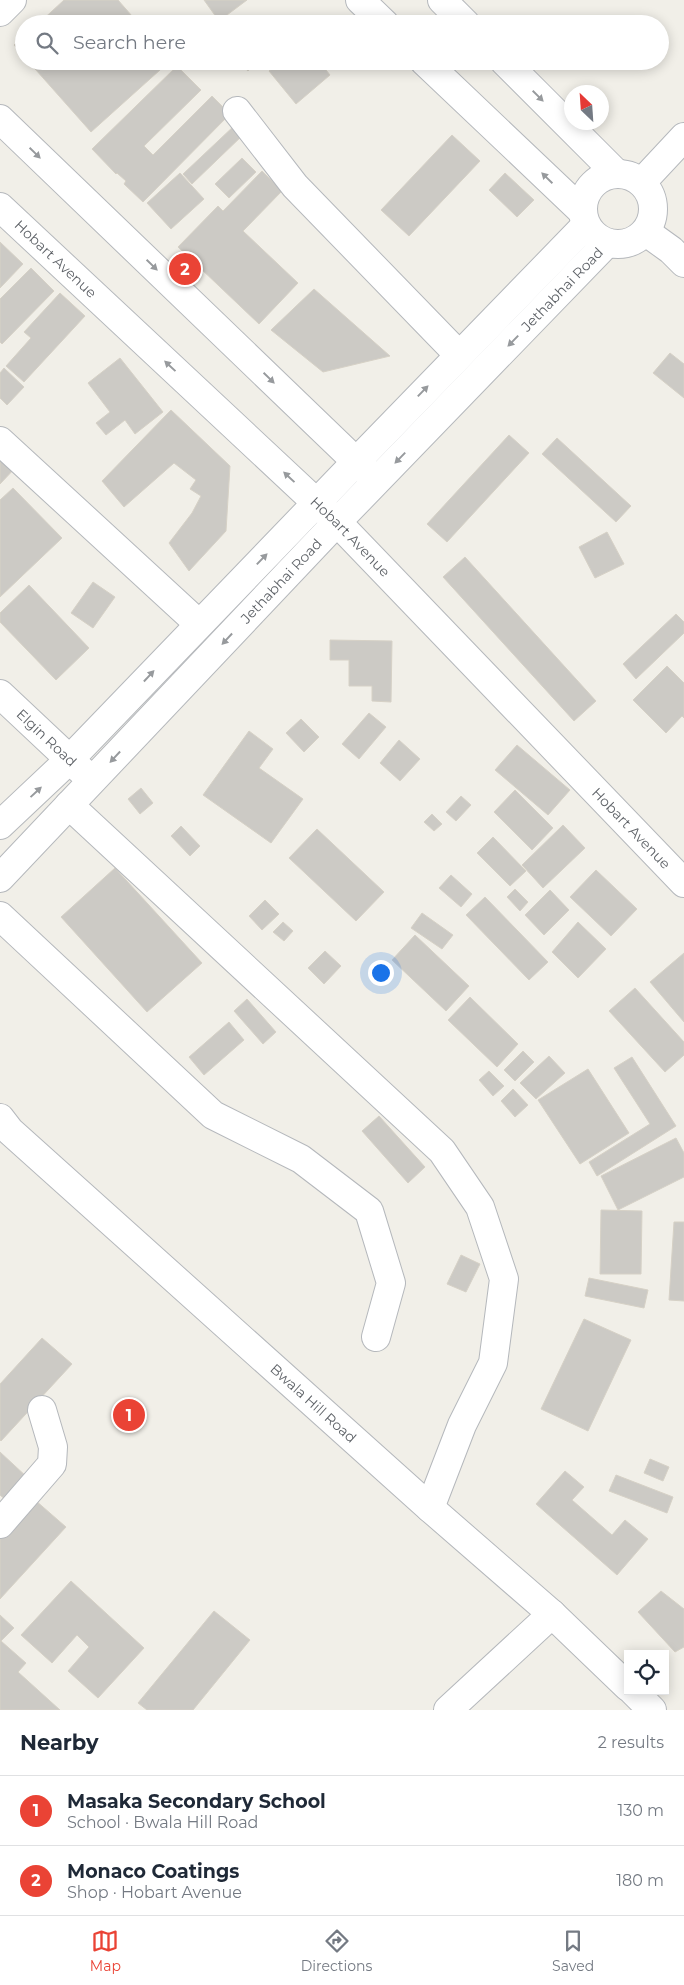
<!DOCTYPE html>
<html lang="en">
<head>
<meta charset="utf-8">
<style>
  :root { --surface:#fff; --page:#f6f6f7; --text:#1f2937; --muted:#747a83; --line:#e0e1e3; --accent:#ea4335 }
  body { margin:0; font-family:Montserrat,sans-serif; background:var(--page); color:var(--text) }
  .controls { position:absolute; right:15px; bottom:15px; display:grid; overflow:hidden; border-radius:0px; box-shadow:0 2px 12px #0003 }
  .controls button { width:45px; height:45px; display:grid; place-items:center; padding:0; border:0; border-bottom:1px solid var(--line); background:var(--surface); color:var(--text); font:25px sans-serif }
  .compass { position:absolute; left:564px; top:85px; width:45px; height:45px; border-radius:50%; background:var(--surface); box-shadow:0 2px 12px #0003; rotate:335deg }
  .you { position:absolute; left:380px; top:972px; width:18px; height:18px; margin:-12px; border:4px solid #fff; border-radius:50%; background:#1a73e8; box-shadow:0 0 0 8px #1a73e833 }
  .badge { display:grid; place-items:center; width:32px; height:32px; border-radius:50%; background:var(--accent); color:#fff; font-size:16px; font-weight:700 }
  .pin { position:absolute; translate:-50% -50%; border:2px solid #fff; box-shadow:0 1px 5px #0006 }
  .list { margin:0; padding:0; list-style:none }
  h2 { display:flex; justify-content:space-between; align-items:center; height:65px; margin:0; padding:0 20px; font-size:21px }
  h2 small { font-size:16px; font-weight:400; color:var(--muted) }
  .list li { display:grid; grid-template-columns:32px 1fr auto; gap:15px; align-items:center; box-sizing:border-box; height:70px; padding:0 20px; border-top:1px solid var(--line) }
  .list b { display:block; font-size:19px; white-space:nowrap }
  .list p { margin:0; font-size:16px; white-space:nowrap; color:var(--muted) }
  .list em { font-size:16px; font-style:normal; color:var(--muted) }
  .icon { flex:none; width:28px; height:28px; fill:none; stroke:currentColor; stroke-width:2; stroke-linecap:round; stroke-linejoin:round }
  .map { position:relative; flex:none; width:684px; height:1710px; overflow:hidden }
  .search { position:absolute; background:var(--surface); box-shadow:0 2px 12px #0003; left:15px; right:15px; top:15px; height:55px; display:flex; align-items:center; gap:12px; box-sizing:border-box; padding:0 18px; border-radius:28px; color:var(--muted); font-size:19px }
  .sheet { height:205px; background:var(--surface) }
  nav { display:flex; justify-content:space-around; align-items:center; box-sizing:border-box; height:70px; border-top:1px solid var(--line); background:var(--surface); font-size:14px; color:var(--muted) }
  nav a { display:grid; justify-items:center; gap:2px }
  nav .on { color:var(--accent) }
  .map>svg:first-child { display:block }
  .building { fill:#cccac5; stroke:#d6d1c6 }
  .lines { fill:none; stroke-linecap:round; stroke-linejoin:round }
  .minor-casing { stroke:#b5b8bc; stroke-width:30 }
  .minor { stroke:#fff; stroke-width:28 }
  .oneway { fill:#979a9d }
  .labels { text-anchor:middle; stroke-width:4.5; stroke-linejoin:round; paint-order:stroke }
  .street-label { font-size:14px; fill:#5f6368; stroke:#fff }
</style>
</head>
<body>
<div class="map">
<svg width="684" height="1710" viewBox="0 0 684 1710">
  <rect width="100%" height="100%" fill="#f1efe8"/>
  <path class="building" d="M64,0H118L139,24H38Z
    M204,0H247L219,21Z
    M24,36V56L14,45Z
    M28,61H170L91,132Z
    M237,61H256L248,71Z
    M282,61H319L330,75L296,104L269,71Z
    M177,66L201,90L144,146L153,155L212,96L230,114L143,202L124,184L126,181L117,173L116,174L92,149Z
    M235,125L244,134L192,184L183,174Z
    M452,135L480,161L409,236L381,210Z
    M242,158L256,172L229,198L215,184Z
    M262,171L282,191L243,231L298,283L259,324L178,247L218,206L223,211Z
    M180,173L204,199L171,229L147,203Z
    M505,173L534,200L517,217L489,190Z
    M0,242L23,264L0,288Z
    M31,268L54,291L2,344L0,342V299Z
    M314,289L390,356L323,372L271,330Z
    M60,293L85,316L24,382L6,366L31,338L24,332Z
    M670,353L684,364V398L653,373Z
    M120,358L163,412L135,434L125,420L106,435L96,423L110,412L88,383Z
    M4,368L24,387L7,405L0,398V373Z
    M171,410L230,466L226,531L189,571L169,543L192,513L201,496L190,489L196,480L174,463L124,507L102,481Z
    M509,435L529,453L447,542L427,524Z
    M557,438L631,506L616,522L542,454Z
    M0,450L17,466L0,484Z
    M13,488L62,538L0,597V500Z
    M607,532L624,564L595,578L579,547Z
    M465,557L596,701L574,721L443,577Z
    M93,582L115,597L93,628L71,613Z
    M29,585L89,648L56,680L0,622V613Z
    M676,614L684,622V633L636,679L623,664Z
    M330,640L392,641L391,702L372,701V686H349V660H330Z
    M667,666L684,683V718L682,716L666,733L633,700Z
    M369,713L386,727L359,759L342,744Z
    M301,719L319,737L304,752L286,733Z
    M249,731L273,749L259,768L303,799L271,843L203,795Z
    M399,740L420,759L400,781L380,763Z
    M517,745L570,790L548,815L495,770Z
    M141,788L153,803L140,814L128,799Z
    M515,790L553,828L532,850L494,812Z
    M461,796L471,805L456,821L446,812Z
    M432,814L442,824L434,831L424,822Z
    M563,825L585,848L543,888L522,865Z
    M181,826L200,846L190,856L171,836Z
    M317,829L384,892L356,921L289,858Z
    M493,837L526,871L510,886L477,853Z
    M115,868L202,963L147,1012L61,917Z
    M596,870L637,909L611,936L570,897Z
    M451,875L472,894L461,907L439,888Z
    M515,889L528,902L520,911L507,897Z
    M550,890L569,910L544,935L525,915Z
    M485,897L548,962L529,980L466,915Z
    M265,900L279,914L262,930L249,916Z
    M422,913L453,935L442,949L411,928Z
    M283,922L293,931L284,941L273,932Z
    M578,922L606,949L578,978L552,952Z
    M415,935L469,986L446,1011L392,960Z
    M325,951L341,966L324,984L308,968Z
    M684,953V1022L650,982Z
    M635,988L684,1042V1055L665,1072L609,1011Z
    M470,997L518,1044L497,1067L448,1020Z
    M247,999L276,1032L263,1044L234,1011Z
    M229,1022L244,1040L204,1075L189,1057Z
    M523,1051L534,1062L515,1081L504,1070Z
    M549,1056L565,1073L536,1099L520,1083Z
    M632,1057L676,1126L597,1176L589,1162L650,1124L614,1068Z
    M588,1069L629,1133L580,1164L538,1100Z
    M489,1071L504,1086L493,1096L479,1080Z
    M513,1089L528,1105L515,1117L501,1101Z
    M379,1116L425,1167L408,1183L362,1131Z
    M676,1138L684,1153V1177L618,1210L601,1176Z
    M601,1210L642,1211L641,1274H600Z
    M674,1222H684V1301L669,1300Z
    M461,1255L480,1264L466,1292L447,1284Z
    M589,1278L648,1290L644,1308L585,1296Z
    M584,1319L631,1340L588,1431L541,1409Z
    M42,1338L72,1364L1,1441L0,1440V1384Z
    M0,1452L28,1478L7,1501L0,1495Z
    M650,1459L669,1467L663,1481L644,1473Z
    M565,1471L584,1487L572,1500L612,1535L625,1520L648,1539L617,1575L536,1504Z
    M616,1475L673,1497L667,1513L609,1491Z
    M35,1500L66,1527L0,1599V1539Z
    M71,1581L144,1648L98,1698L68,1671L89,1647L77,1635L52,1663L21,1635Z
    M661,1591L684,1609V1647L675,1652L638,1612Z
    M214,1611L250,1640L193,1710H147L138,1703Z
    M0,1615L14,1628L1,1641L26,1663L18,1672L60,1710H0Z"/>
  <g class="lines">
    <g class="minor-casing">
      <g id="minor">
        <path d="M360,0L385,24"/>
        <path d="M442,0L466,24"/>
        <path d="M0,12L12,0"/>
        <path d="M424,61L583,212"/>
        <path d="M504,61L616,173"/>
        <path d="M237,111L295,186L459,355"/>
        <path d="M0,119L368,473"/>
        <circle cx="618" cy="209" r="35"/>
        <path d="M642,182L684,137"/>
        <path id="s1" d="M0,207L337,522L684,883"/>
        <path d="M646,232L671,250L684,263"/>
        <path d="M0,441L199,624"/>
        <path id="s2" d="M0,694L83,772"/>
        <path d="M69,805L442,1151L480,1207L504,1279L493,1363L462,1425L430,1508"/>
        <path d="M0,825L69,760L356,462L586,225"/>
        <path id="s3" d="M0,878L337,522L607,243"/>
        <path d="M0,916L213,1115L301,1159L369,1211L391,1283L376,1337"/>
        <path id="s4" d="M0,1118L10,1131L430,1508L552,1614L628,1687"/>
        <path d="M0,1524L52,1464L53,1447L42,1410"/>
        <path d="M633,1691L652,1710"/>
        <path d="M448,1710L552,1614"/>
      </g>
    </g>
    <use href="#minor" class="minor"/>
  </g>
  <defs><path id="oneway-solid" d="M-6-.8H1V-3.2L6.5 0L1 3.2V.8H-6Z" transform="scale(1.25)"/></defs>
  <g class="oneway">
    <use href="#oneway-solid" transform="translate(538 96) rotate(45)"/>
    <use href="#oneway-solid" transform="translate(35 153) rotate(44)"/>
    <use href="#oneway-solid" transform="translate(547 178) rotate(-136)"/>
    <use href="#oneway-solid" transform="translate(152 265) rotate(44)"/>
    <use href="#oneway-solid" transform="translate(513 341) rotate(134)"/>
    <use href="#oneway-solid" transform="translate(170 366) rotate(-137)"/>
    <use href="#oneway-solid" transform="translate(269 378) rotate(44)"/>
    <use href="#oneway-solid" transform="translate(423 391) rotate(-46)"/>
    <use href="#oneway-solid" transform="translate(400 458) rotate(134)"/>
    <use href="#oneway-solid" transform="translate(289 477) rotate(-137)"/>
    <use href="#oneway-solid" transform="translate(262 559) rotate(-46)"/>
    <use href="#oneway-solid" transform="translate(227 639) rotate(133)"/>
    <use href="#oneway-solid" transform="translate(149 676) rotate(-47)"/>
    <use href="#oneway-solid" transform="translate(115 757) rotate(133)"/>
    <use href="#oneway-solid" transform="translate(36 792) rotate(-43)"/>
  </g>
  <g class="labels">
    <g class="street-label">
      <text dy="5" stroke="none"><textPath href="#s1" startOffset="76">Hobart Avenue</textPath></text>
      <text dy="5" stroke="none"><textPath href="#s3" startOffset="814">Jethabhai Road</textPath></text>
      <text dy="5" stroke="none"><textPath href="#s1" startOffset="481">Hobart Avenue</textPath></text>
      <text dy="5" stroke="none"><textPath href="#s3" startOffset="409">Jethabhai Road</textPath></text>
      <text dy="5" stroke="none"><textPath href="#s2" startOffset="64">Elgin Road</textPath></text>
      <text dy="5" stroke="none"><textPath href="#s1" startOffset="886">Hobart Avenue</textPath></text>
      <text dy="5" stroke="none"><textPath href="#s4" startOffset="424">Bwala Hill Road</textPath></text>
    </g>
  </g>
</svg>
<div class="controls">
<button><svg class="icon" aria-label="locate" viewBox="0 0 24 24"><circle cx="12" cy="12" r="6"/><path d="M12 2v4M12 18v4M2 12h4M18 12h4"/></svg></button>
</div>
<svg class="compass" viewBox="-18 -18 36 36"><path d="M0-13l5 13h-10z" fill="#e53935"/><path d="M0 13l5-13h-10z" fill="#747a83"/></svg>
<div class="you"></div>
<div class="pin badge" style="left:129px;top:1415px">1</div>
<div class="pin badge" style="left:185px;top:269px">2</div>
<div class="search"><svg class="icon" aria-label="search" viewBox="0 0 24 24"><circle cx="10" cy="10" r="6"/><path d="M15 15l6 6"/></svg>Search here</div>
</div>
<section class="sheet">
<h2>Nearby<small>2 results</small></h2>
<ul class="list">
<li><span class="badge">1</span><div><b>Masaka Secondary School</b><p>School · Bwala Hill Road</p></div><em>130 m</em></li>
<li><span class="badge">2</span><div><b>Monaco Coatings</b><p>Shop · Hobart Avenue</p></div><em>180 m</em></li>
</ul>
</section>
<nav>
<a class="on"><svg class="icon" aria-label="map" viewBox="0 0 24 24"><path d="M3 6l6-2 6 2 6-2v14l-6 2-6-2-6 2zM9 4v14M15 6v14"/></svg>Map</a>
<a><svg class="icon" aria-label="directions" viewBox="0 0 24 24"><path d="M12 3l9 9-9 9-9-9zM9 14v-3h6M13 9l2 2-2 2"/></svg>Directions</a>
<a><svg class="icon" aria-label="saved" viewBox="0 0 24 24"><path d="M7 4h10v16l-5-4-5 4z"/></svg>Saved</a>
</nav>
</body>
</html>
